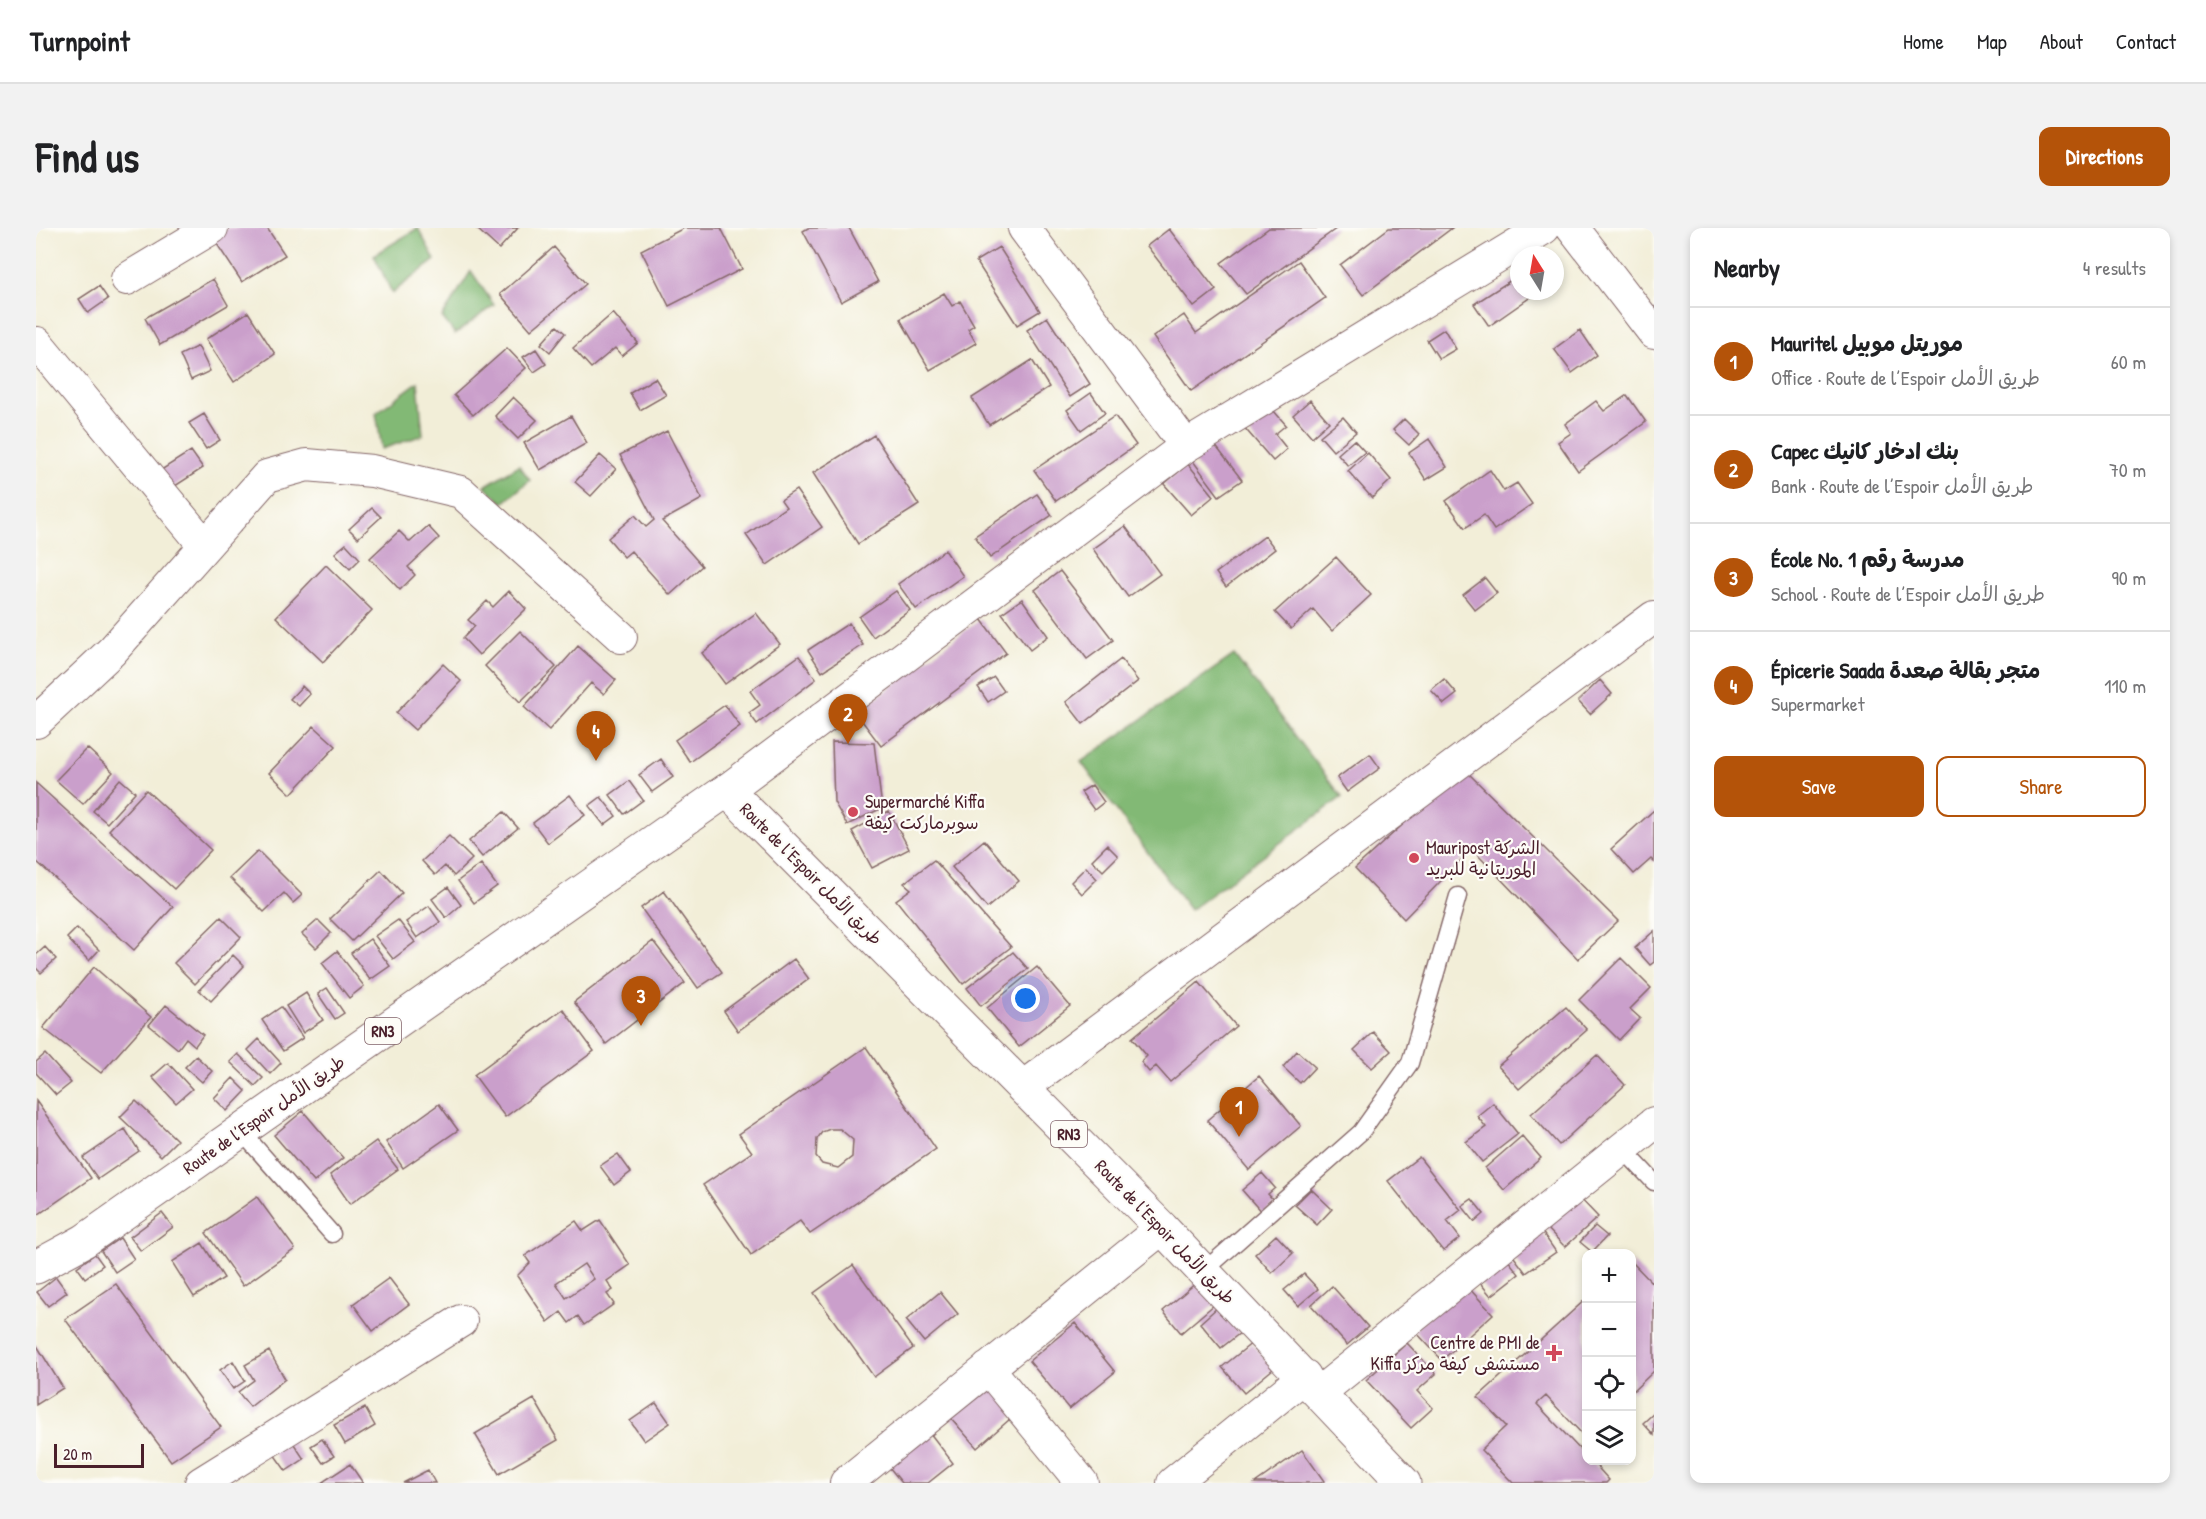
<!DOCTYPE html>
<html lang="en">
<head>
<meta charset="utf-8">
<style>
  :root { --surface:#fff; --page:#f2f2f2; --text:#202124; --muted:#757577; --line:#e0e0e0; --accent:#b45309 }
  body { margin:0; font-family:"Patrick Hand","Playpen Sans Arabic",sans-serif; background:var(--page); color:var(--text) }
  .controls { position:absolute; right:18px; bottom:18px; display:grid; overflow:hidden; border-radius:12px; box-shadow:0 3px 9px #0003 }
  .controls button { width:54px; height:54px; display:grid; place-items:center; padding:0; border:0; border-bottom:2px solid var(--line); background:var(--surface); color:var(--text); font:30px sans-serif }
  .compass { position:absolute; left:1474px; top:18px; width:54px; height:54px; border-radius:50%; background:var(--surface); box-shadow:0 3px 9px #0003; rotate:349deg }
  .scale { position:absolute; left:18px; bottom:15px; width:90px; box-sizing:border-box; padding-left:6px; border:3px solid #4a1f2b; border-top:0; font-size:16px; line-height:21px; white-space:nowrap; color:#4a1f2b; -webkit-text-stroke:4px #fdfcf7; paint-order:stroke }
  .you { position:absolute; left:990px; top:771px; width:21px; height:21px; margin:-15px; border:4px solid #fff; border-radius:50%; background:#1a73e8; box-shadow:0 0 0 9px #1a73e833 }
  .badge { display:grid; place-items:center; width:39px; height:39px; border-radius:50%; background:var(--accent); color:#fff; font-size:20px; font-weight:700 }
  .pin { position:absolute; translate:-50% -50px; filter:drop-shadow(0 2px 3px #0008) }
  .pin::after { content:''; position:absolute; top:32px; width:21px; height:18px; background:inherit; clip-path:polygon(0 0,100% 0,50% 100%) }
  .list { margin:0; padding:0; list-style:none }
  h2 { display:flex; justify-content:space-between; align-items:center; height:78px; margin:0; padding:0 24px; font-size:26px }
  h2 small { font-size:20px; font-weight:400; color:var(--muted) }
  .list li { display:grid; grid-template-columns:39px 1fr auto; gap:18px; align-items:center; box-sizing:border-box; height:108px; padding:0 24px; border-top:2px solid var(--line) }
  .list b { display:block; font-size:22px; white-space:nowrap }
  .list p { margin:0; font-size:20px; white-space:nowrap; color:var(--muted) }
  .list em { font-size:20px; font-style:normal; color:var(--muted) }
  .actions { display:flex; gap:12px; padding:18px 24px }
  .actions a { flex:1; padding:14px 0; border:2px solid var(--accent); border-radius:12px; text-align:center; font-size:21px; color:var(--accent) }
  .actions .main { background:var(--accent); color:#fff }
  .icon { flex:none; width:33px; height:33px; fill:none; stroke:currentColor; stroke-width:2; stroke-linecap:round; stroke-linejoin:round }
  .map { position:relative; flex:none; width:1618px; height:1255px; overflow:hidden; border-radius:12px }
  header { display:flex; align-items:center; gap:36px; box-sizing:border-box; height:84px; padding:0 30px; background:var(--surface); border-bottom:2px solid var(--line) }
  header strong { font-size:28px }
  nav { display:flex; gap:33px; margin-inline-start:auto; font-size:21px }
  .intro { display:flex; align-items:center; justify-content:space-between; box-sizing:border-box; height:144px; padding:0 36px }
  h1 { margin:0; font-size:42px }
  .button { padding:15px 27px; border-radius:12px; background:var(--accent); color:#fff; font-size:21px; font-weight:700 }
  main { display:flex; gap:36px; padding:0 36px }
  aside { flex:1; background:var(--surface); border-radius:12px; box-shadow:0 3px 9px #0003 }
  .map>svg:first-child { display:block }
  .forest { fill:#82b975; stroke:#666c50; stroke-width:1.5 }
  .building { fill:#ca9fcb; fill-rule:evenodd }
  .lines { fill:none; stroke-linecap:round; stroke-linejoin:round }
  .service-casing { stroke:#856768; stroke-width:19 }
  .minor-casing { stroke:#856768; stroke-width:34 }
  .trunk-casing { stroke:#856768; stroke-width:35 }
  .service { stroke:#fff; stroke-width:16 }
  .minor { stroke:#fff; stroke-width:32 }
  .trunk { stroke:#fff; stroke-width:33 }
  .poi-dot { fill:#d1495b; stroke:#fdfcf7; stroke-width:2 }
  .labels { text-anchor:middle; stroke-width:4.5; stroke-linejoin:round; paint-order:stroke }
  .shield { fill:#fdfcf7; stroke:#806168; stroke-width:1.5 }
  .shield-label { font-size:16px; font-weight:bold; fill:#4a1f2b }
  .poi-label { font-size:18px; fill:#4a1f2b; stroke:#fdfcf7; text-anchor:start }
  .street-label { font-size:18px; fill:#4a1f2b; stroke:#fdfcf7 }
</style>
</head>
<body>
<header>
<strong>Turnpoint</strong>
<nav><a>Home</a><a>Map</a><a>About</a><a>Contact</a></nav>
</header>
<div class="intro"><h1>Find us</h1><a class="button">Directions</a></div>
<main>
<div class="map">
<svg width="1618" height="1255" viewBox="0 0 1618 1255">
  <rect width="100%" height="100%" fill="#fdfcf7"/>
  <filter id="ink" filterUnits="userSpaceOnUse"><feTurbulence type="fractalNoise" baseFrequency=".0167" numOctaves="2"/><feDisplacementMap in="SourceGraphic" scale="12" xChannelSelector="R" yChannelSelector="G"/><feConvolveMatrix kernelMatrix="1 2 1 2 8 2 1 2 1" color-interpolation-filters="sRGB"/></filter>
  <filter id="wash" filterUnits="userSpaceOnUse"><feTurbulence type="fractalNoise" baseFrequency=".008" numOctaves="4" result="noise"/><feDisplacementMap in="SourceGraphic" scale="24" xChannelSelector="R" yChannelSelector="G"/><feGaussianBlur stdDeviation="1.35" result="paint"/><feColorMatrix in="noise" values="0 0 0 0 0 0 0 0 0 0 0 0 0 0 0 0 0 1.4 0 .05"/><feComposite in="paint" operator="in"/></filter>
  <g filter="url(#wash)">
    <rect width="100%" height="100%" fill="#f2eed8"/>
    <path class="forest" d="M382,0L399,32L356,65L338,27Z
      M435,43L458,77L419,106L406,89Z
      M382,154L387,207L346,221L340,185Z
      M483,237L494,252L467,275L449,258Z
      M1198,427L1306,569L1154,682L1045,534Z"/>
    <g id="blocks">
      <path class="building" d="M192,0H231L249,27L206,54L177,10Z
        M440,0H482L463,21Z
        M648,0H685L706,41L633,78L605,22Z
        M772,0H813L842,54L805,74L767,3Z
        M1233,0H1301L1210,66L1185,35Z
        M1353,0H1416L1327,67L1304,37Z
        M1133,1L1180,62L1158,79L1111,18Z
        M518,19L550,56L495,102L464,66Z
        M963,19L1004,83L981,97L940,33Z
        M1263,33L1289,70L1155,163L1117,109L1148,87L1160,105Z
        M1483,47V63H1493L1496,68L1453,98L1438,76Z
        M177,51L192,77L124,117L109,90Z
        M63,58L72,71L52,85L43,71Z
        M908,65L916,78L924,73L938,97L932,101L940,115L894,142L864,91Z
        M212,84L239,126L198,154L170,111Z
        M577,85L602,115L586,128L579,120L555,140L537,120Z
        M1011,89L1054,156L1034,169L991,102Z
        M521,98L529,105L514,124L505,116Z
        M1408,101L1420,121L1403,131L1391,112Z
        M1544,102L1561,127L1536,145L1518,121Z
        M162,118L174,143L155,152L144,127Z
        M471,120L490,140L437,187L418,167Z
        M500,121L510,136L498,144L487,129Z
        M996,132L1013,159L953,197L936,170Z
        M619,150L630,167L604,182L594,165Z
        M1055,165L1069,185L1045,202L1031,182Z
        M1591,167L1610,194L1542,243L1522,214L1535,205L1529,196L1560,173L1568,183Z
        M477,169L501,192L482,211L459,188Z
        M1274,172L1293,194L1276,209L1257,187Z
        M1231,175L1250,197L1239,206L1251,221L1237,233L1206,197Z
        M168,186L184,212L170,221L153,195Z
        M535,188L551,215L504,242L488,215Z
        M1079,188L1100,217L1020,273L998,242Z
        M1307,189L1320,204L1297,223L1284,208Z
        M1368,191L1383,206L1373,217L1357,202Z
        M631,203L666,271L626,293L666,338L634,367L595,323L588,329L572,310L599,287L610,299L618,292L584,227Z
        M838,207L883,277L822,316L777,245Z
        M1393,211L1411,239L1390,252L1373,225Z
        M1318,212L1329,224L1312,238L1302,226Z
        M1179,217L1206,252L1183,268L1157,233Z
        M155,223L167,240L133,262L122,244Z
        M1332,225L1355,252L1336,270L1312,243Z
        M564,227L580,241L555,268L539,254Z
        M1152,236L1178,268L1155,287L1128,256Z
        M1454,242L1468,263L1481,255L1496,276L1458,302L1448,287L1429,300L1410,273Z
        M760,262L786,299L731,337L710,307L750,279L745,272Z
        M1001,266L1016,287L954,330L939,308Z
        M336,280L345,289L322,310L313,301Z
        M392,298L403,310L372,339L379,347L364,362L334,330L363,303L374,314Z
        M1089,298L1124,346L1092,369L1057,321Z
        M1229,308L1239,321L1190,359L1180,345Z
        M310,316L324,331L314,341L299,325Z
        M909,322L927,348L880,381L862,356Z
        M1300,329L1335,367L1296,403L1277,381L1255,401L1239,384Z
        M290,337L336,382L287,434L240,389Z
        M1024,343L1077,412L1051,431L999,362Z
        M1449,350L1461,365L1439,382L1427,367Z
        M473,363L490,381L443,427L427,410L439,398L432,392L451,373L457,379Z
        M860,363L874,382L837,409L823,389Z
        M986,371L1012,408L994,422L966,385Z
        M720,385L744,416L689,456L666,425Z
        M945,391L970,425L845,518L820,485Z
        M813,395L827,417L786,444L772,422Z
        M484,403L520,439L484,474L449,438Z
        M542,418L580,452L568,466L555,455L513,502L488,479Z
        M763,428L780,451L721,496L713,485L724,477L714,463Z
        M1085,431L1102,453L1047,496L1030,474Z
        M407,436L425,453L379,502L360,485Z
        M958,449L968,463L952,474L942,459Z
        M1408,451L1421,466L1408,476L1395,462Z
        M1564,452L1576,466L1554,486L1542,473Z
        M266,458L274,466L263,478L254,471Z
        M689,477L704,498L654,534L639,512Z
        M278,498L300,518L255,566L233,545Z
        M796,514L838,515L846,580L811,597L798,574Z
        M51,520L77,544L47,576L20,552Z
        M1334,526L1344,540L1311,564L1301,550Z
        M625,531L637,549L616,564L603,547Z
        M1428,541L1582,693L1542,731L1436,621L1368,691L1319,640Z
        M84,551L99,564L71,595L57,583Z
        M593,553L607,572L588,586L574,567Z
        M0,555L137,679L98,722L0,633Z
        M1056,557L1068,574L1058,582L1045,564Z
        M110,562L175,622L138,661L73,602Z
        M534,567L549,587L512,615L497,595Z
        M565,569L580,588L568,597L553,578Z
        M1618,582V634L1615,631L1598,646L1575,621Z
        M853,583L873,621L836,640L816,603Z
        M468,584L482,600L446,629L433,613Z
        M413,608L436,631L418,648L409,638L399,647L386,633Z
        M948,612L983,653L951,680L916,639Z
        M1071,617L1082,628L1067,643L1056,632Z
        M222,623L266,667L257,675L248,665L228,684L194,650Z
        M898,632L975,719L927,756L860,672L875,661L868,655Z
        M445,636L461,658L438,675L422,653Z
        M1050,639L1061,651L1046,666L1035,654Z
        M345,642L366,665L316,713L294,691Z
        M412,659L425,677L410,690L396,671Z
        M628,663L686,744L662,760L605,680Z
        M393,678L404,694L381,710L370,694Z
        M185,689L205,709L159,756L138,735Z
        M282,692L295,705L280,720L266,706Z
        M362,692L379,714L357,731L339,708Z
        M41,700L63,722L53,733L31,710Z
        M1618,703V734L1614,737L1599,720Z
        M334,711L354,738L334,752L315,725Z
        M617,713L649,755L570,816L538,774Z
        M9,719L20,731L5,745L0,740V727Z
        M301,723L328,758L313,770L286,735Z
        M977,724L992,741L945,778L931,760Z
        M197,727L208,738L175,773L163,762Z
        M1585,730L1615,760L1594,781L1604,790L1583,812L1543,772Z
        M758,731L773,751L702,803L688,783Z
        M58,739L115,789L65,845L7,800Z
        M1001,739L1034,778L983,819L951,780Z
        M1163,754L1200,798L1134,854L1120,838L1113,844L1105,834L1111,828L1096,810Z
        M291,760L308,785L299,791L282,766Z
        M270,765L287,792L267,805L250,778Z
        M130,777L167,807L159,818L150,810L142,821L113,797Z
        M245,779L267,810L247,823L226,792Z
        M1530,779L1551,802L1483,861L1462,838Z
        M527,781L558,823L469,889L438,847Z
        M1337,804L1355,823L1336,840L1318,822Z
        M223,811L245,835L234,846L212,822Z
        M830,819L900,921L774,1006L764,993L715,1027L667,957L716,924L703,906ZM794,901H804L817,912L816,929L802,940L786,936L780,929L781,911L786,904Z
        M1261,823L1279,839L1264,855L1247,839Z
        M9,826L35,855L20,867L0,845V834Z
        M202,826L227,850L219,858L194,834Z
        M1561,827L1589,857L1523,917L1495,886Z
        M160,828L176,843L166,854L149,839Z
        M132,835L156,861L140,875L116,849Z
        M1223,848L1265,898L1213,942L1171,892Z
        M197,850L210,863L191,883L178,870Z
        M0,873L55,950L0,988Z
        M100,873L141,912L125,928L84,889Z
        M1457,875L1482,906L1446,934L1430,914L1450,899L1441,888Z
        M403,876L422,902L367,940L350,914Z
        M267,883L307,930L278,954L238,907Z
        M89,901L103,923L62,951L47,930Z
        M1486,908L1505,930L1468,962L1449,940Z
        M340,913L362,941L314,976L294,947Z
        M582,926L595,944L578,957L564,938Z
        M1383,929L1425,982L1411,993L1424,1010L1407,1023L1352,953Z
        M1226,945L1239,960L1232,966L1240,975L1227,986L1206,962Z
        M1275,961L1296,981L1281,997L1259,977Z
        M221,969L259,1021L207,1058L170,1005Z
        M1543,969L1562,989L1529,1019L1510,999Z
        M1436,971L1448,986L1439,994L1426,978Z
        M126,985L137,999L105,1023L94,1009Z
        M564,992L594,1037L571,1053L577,1062L571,1066L578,1076L548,1097L542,1088L533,1095L525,1084L512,1094L481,1048L494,1035L489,1028L540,993L547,1003ZM548,1036L558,1051L530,1070L520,1055Z
        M1559,998L1571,1008L1556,1024L1544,1014Z
        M1506,1004L1520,1024L1490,1045L1475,1025Z
        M1240,1007L1257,1025L1236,1045L1219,1026Z
        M84,1010L98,1031L79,1044L65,1023Z
        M166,1015L188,1050L158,1069L136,1034Z
        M1465,1023L1483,1046L1455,1068L1436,1045Z
        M59,1026L67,1037L49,1050L41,1039Z
        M1596,1034L1618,1057V1143L1596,1164Z
        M817,1037L877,1120L838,1149L778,1065Z
        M1268,1046L1282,1061L1262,1078L1248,1062Z
        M20,1049L31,1064L12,1078L1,1064Z
        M353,1050L373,1076L337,1103L317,1076Z
        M1161,1054L1179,1076L1145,1105L1127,1083Z
        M1428,1055L1457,1086L1406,1132L1378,1102Z
        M80,1056L185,1199L135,1233L29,1091Z
        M1296,1058L1332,1099L1311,1117L1275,1077Z
        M904,1064L922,1086L888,1114L870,1092Z
        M1550,1071V1206L1548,1208L1510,1168L1501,1176L1550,1228V1232H1555L1573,1252L1570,1255H1477L1445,1222L1470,1198L1442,1169Z
        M1182,1079L1204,1105L1185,1120L1164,1095Z
        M1039,1095L1079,1144L1033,1181L993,1133Z
        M1216,1115L1237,1141L1208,1165L1186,1139Z
        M1371,1115L1400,1146L1381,1163L1397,1180L1375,1200L1330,1152Z
        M0,1116L27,1160L0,1177Z
        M233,1123L249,1151L214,1179L202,1164L218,1152L209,1137Z
        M197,1133L209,1153L197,1161L184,1142Z
        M949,1146L982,1184L941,1220L908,1182Z
        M498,1171L522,1212L463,1246L439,1206Z
        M620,1175L634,1195L608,1213L594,1193Z
        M329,1180L339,1198L309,1216L298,1197Z
        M1618,1185V1207L1607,1195Z
        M887,1196L917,1235L892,1255H866L845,1229Z
        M254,1210L268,1231L250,1243L235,1222Z
        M286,1211L298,1228L287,1235L275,1218Z
        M1266,1222L1288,1253L1285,1255H1219Z
        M314,1236L327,1255H285Z
        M392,1242L399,1255H367Z"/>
    </g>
  </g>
  <g filter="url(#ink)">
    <use href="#blocks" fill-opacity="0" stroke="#856768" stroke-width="1.5"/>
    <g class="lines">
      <g class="service-casing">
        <path id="service" d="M205,903L296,1006
          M1586,920L1618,954
          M1168,1043L1325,904L1374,835L1422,668"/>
      </g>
      <g class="minor-casing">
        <path id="minor" d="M988,0L1150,218
          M1537,0L1618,105
          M91,51L176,0
          M1,115L169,318
          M0,494L76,423L231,248L271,237L336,243L425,264L585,409
          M691,562L1150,218L1508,0
          M987,859L1618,389
          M952,1140L1046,1255
          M1284,1164L1618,895
          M165,1255L425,1093
          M810,1255L1126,1000
          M1137,1255L1269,1148"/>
      </g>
      <g class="trunk-casing">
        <path id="trunk" d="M0,1039L48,1013L691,562L1126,1000L1368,1255"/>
      </g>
      <use href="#service" class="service"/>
      <use href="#minor" class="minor"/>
      <use href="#trunk" class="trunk"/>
    </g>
  </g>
  <g class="poi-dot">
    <circle cx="817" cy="584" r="6"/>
    <circle cx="1378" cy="630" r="6"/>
    <path d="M1515 1116h6v6h6v6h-6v6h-6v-6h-6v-6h6z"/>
  </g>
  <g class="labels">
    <g class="shield">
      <rect x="329" y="790" width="36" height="26" rx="4.5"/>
      <rect x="1015" y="893" width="36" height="26" rx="4.5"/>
    </g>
    <g class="shield-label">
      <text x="347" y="809">RN3</text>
      <text x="1033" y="912">RN3</text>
    </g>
    <g class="poi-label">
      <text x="829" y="580">Supermarché Kiffa<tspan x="829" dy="21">سوبرماركت كيفة</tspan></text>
      <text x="1390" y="626">Mauripost الشركة<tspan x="1390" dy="21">الموريتانية للبريد</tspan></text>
      <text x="1504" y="1121" text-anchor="end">Centre de PMI de<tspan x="1504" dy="21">Kiffa مستشفى كيفة مركز</tspan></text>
    </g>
    <g class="street-label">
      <text transform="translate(775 646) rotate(45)" y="6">Route de l’Espoir طريق الأمل</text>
      <text transform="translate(228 887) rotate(-35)" y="6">Route de l’Espoir طريق الأمل</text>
      <text transform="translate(1129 1004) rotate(46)" y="6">Route de l’Espoir طريق الأمل</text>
    </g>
  </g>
</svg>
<div class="controls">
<button>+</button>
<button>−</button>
<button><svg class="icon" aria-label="locate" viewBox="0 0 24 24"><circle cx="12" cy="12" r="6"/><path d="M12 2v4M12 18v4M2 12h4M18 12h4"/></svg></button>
<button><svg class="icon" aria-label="layers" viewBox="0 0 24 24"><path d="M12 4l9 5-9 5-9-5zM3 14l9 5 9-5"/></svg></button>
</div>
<svg class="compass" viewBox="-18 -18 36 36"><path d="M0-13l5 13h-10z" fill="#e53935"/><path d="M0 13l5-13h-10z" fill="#757577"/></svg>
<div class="scale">20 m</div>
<div class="you"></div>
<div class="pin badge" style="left:1203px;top:909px">1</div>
<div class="pin badge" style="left:812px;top:516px">2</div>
<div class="pin badge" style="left:605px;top:798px">3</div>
<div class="pin badge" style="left:560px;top:533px">4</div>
</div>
<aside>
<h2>Nearby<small>4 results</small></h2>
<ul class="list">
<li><span class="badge">1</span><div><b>Mauritel موريتل موبيل</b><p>Office · Route de l’Espoir طريق الأمل</p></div><em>60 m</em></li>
<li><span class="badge">2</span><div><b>Capec بنك ادخار كانيك</b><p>Bank · Route de l’Espoir طريق الأمل</p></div><em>70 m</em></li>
<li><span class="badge">3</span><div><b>École No. 1 مدرسة رقم</b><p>School · Route de l’Espoir طريق الأمل</p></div><em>90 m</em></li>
<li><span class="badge">4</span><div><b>Épicerie Saada متجر بقالة صعدة</b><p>Supermarket</p></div><em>110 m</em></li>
</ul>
<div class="actions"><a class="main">Save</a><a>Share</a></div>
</aside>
</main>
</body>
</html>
